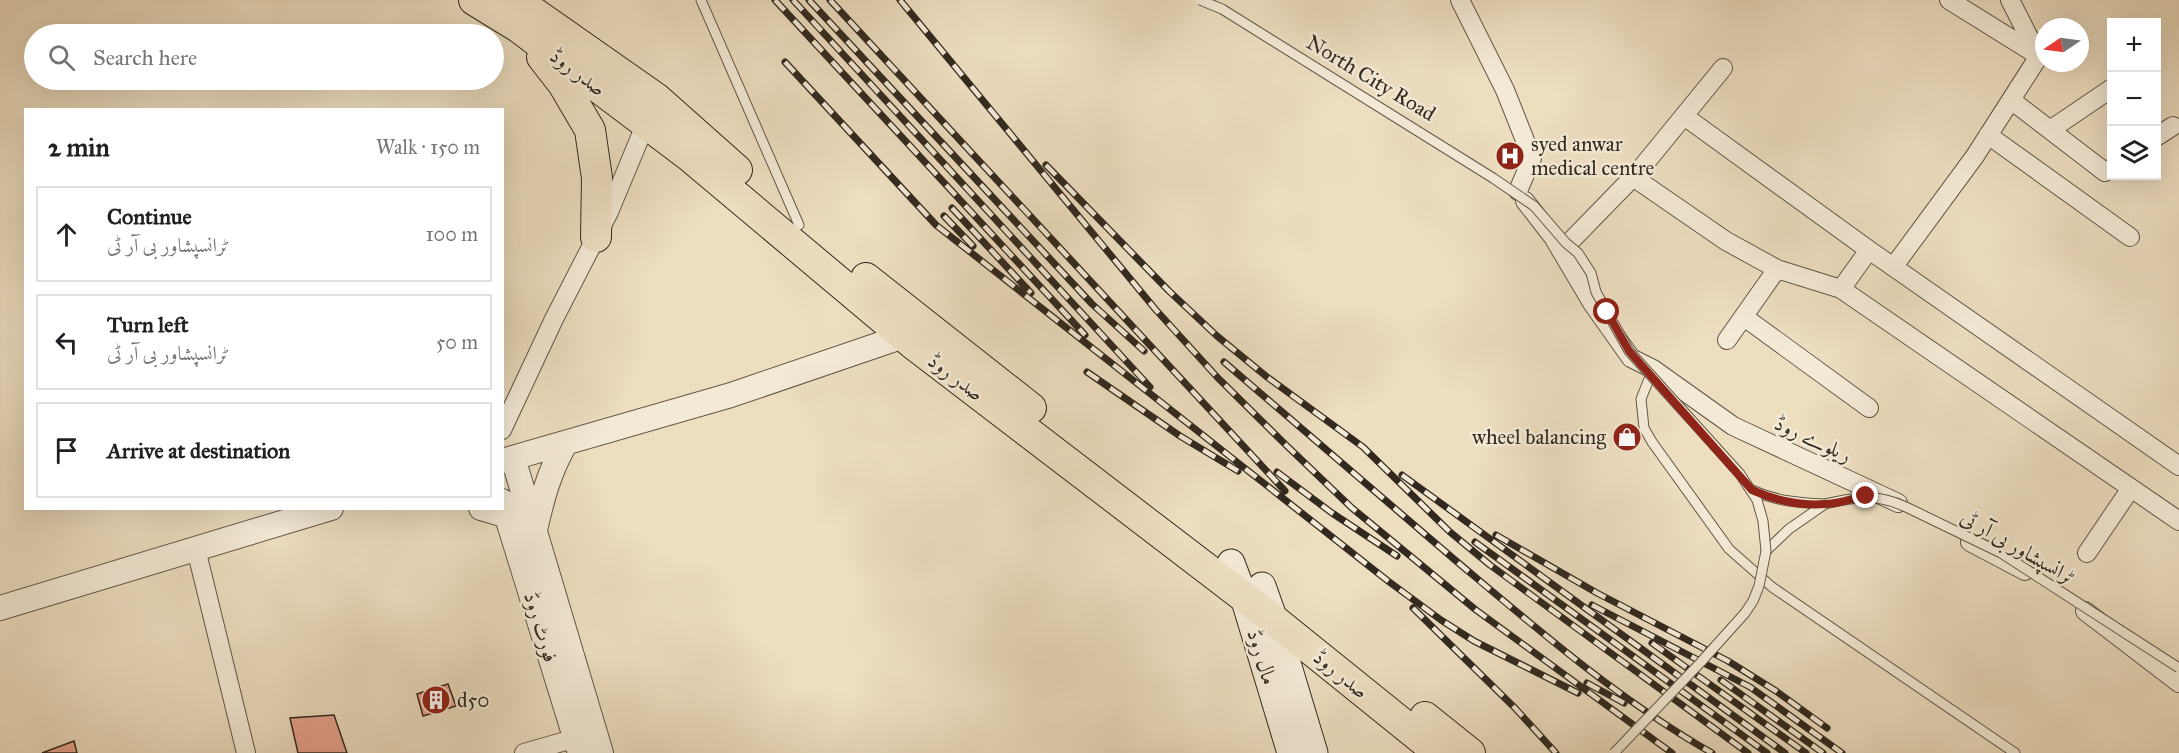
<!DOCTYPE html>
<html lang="en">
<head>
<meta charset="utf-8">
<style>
  :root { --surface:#fff; --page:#f2f2f2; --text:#202124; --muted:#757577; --line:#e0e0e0 }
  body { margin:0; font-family:"IM FELL Great Primer",Amiri,serif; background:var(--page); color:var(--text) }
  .controls { position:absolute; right:18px; top:18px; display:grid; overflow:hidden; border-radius:0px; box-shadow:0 6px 24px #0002 }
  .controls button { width:54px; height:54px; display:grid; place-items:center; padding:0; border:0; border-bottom:2px solid var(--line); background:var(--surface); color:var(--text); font:30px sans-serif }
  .compass { position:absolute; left:2035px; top:18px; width:54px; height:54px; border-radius:50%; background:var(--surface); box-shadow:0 6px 24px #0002; rotate:257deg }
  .stop { position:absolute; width:18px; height:18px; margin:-14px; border:4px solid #8f2418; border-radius:50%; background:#fff }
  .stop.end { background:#8f2418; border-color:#fff; box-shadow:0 2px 6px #0008 }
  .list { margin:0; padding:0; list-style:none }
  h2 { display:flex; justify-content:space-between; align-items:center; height:78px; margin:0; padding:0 24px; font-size:26px }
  h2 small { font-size:20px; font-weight:400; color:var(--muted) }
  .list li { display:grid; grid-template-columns:39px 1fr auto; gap:18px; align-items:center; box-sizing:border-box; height:96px; margin:0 12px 12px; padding:0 12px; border:2px solid var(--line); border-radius:0px }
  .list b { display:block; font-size:22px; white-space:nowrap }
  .list p { margin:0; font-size:20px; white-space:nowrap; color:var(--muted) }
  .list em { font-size:20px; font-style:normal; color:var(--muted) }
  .icon { flex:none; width:33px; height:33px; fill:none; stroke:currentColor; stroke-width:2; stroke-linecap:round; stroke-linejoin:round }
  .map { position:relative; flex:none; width:2179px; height:753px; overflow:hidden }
  .search { position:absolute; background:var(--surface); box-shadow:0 6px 24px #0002; left:24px; top:24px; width:480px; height:66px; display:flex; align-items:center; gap:15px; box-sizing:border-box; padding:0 21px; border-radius:33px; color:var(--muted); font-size:22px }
  .panel { position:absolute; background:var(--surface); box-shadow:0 6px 24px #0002; left:24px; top:108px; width:480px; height:402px; border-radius:0px }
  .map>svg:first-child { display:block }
  .building { fill:#e7a48f; stroke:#31291f; stroke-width:1.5 }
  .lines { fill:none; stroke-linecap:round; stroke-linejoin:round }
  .service-casing { stroke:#605647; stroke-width:11 }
  .minor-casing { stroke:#605647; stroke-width:20 }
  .tertiary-casing { stroke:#605647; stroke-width:26 }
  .secondary-casing { stroke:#31291f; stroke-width:29 }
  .primary-casing { stroke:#31291f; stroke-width:32 }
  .service { stroke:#f3ead6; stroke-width:9 }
  .minor { stroke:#f3ead6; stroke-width:18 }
  .tertiary { stroke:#f3ead6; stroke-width:24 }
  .secondary { stroke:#f3ead6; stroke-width:27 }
  .primary { stroke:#eddec0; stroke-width:30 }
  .rail-casing { stroke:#31291f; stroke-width:7 }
  .rail { stroke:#f3ead6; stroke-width:4.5; stroke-dasharray:14; stroke-linecap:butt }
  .service-bridge-casing { stroke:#605647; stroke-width:11; stroke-linecap:butt }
  .service-bridge { stroke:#f3ead6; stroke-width:9 }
  .route { stroke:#8f2418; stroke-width:8 }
  .labels { text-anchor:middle; stroke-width:5; stroke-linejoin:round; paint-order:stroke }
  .street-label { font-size:21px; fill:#31291f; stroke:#f3ead6 }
  .poi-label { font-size:21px; fill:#31291f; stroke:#f3ead6; text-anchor:start }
</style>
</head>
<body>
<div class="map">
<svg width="2179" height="753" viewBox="0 0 2179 753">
  <rect width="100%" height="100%" fill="#eddec0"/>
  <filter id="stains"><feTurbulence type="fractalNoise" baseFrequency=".00333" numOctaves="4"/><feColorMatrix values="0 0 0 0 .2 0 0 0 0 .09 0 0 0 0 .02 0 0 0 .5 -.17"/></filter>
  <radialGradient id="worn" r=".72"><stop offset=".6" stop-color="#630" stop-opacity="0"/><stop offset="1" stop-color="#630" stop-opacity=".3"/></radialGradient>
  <path class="building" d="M448,684L456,706L423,716L417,694Z
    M334,715L347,753H298L290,718Z
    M74,741L77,753H42Z"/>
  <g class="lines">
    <g class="service-casing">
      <path id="service" d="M701,0L799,225
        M1653,369L1641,399L1644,428L1652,442L1729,549L1772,587L2015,753
        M1752,490C1776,501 1799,503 1825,504
        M1766,551L1789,529L1825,504"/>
    </g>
    <g class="minor-casing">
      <path id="minor" d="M1460,0L1505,90L1532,158L1518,191
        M1949,0L2039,56
        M2010,0L2038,55
        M2011,100L2105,172L2112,168
        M1684,116L1869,250L2179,466
        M2050,130L2112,88
        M1988,135L2130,237
        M2156,137L2173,126
        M1633,177L1726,241L1777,269L1841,289L2179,521
        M1525,201L1553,237L1592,303L1631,358L1653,369L1733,426L1898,503
        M1561,251L1638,172L1723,68
        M1894,266L1975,156L2039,56
        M1841,289L1869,250
        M1744,317L1869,408
        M1727,340L1777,269
        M502,430L554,319L609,212L646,123
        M1970,542L2025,571
        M196,549L246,753
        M2087,553L2131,488
        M2085,611L2179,683
        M524,753L576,738"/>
    </g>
    <g class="tertiary-casing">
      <path id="tertiary" d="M513,458L601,753
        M502,461L731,395L904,336
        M502,501L580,753
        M481,508L508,516
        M535,530C542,499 549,472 565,444
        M0,608L331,508"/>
    </g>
    <g class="secondary-casing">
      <path id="secondary" d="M1231,563L1244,597L1291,753
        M1262,586L1274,620L1314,753"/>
    </g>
    <g class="primary-casing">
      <path id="primary" d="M474,0L518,27L689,156L913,344L1274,620L1439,753
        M516,0L656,98L737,170
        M542,57L563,84L590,130L597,178L596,237
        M866,278L1031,408
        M1425,717L1470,753"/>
    </g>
    <use href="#service" class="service"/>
    <use href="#minor" class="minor"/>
    <use href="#tertiary" class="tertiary"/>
    <use href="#secondary" class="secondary"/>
    <use href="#primary" class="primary"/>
    <g class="rail-casing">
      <path id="rail" d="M775,0L1085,335
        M793,0L1150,387
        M809,0L1092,304L1144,351
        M830,0L1285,491
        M900,0L1156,310L1218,378L1288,447L1352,508L1476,610L1672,753
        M785,62L936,225L1388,581L1441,620L1474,641L1578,693
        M1046,165L1169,291L1217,336L1267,377L1363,447L1450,532L1490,565L1748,753
        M952,208L1031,293
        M944,216L973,246
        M1224,362C1301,428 1378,494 1455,560C1537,629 1619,700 1712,753
        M1087,372L1180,436L1238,471
        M1277,472L1332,513L1397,556
        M1402,475L1785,753
        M1496,535L1597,593L1728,661L1776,691L1827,728
        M1475,542L1767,753
        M1592,605L1750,687L1842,753
        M1413,608L1515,708L1556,753
        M1652,643L1806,753
        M1721,680L1823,753
        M1587,683L1624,703"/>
    </g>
    <use href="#rail" class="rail"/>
    <g class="service-bridge-casing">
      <path id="service-bridge" d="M1200,0L1222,9L1493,178L1534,206L1566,243L1578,253L1591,273L1596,292L1629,351L1740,474L1757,500L1763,521L1766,551L1759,586L1753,601L1745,613L1701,662L1614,753
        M1825,504C1857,497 1875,493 1906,507L2001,553L2179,668"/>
    </g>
    <use href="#service-bridge" class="service-bridge"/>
  </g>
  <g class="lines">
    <path class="route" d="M1607,312L1629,351L1752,490C1774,500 1800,506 1825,504C1838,504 1853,498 1866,496"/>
  </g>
  <defs>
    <g id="hospital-disc" transform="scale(1.5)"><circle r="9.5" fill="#8f2418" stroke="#f3ead6"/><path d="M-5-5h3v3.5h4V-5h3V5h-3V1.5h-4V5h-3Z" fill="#fff"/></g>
    <g id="shop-disc" transform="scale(1.5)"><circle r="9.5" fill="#8f2418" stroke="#f3ead6"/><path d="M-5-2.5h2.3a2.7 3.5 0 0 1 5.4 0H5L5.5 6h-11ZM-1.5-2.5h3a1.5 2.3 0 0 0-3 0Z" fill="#fff"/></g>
    <g id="building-disc" transform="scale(1.5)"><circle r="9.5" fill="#8f2418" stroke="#f3ead6"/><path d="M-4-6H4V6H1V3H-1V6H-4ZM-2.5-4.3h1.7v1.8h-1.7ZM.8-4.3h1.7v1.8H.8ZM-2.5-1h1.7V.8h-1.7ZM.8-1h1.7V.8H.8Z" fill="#fff"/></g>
  </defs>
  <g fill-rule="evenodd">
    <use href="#hospital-disc" x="1510" y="156"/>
    <use href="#shop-disc" x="1627" y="437"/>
    <use href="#building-disc" x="436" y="700"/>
  </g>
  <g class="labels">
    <g class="street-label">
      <text transform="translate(578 72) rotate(37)" y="7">صدر روڈ</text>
      <text transform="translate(1371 78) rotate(31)" y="7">North City Road</text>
      <text transform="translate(956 377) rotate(37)" y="7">صدر روڈ</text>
      <text transform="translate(1813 439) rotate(25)" y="7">ریلوے روڈ</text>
      <text transform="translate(2018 547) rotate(30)" y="7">ٹرانسپشاور بی آر ٹی</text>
      <text transform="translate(541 627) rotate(73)" y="7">فورٹ روڈ</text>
      <text transform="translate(1262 657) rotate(73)" y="7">مال روڈ</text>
      <text transform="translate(1341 674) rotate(39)" y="7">صدر روڈ</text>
    </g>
    <g class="poi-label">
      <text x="1531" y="151">syed anwar<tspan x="1531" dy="24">medical centre</tspan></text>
      <text x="1606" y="444" text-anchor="end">wheel balancing</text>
      <text x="457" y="707">d50</text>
    </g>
  </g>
  <rect width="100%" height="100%" filter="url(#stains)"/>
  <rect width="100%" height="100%" fill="url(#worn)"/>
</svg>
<div class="controls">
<button>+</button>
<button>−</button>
<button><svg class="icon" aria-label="layers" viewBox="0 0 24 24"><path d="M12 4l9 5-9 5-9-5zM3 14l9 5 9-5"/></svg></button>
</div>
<svg class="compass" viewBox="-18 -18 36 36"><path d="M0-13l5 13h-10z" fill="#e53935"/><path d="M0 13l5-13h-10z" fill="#757577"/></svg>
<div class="stop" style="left:1607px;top:312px"></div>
<div class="stop end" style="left:1866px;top:496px"></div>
<div class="search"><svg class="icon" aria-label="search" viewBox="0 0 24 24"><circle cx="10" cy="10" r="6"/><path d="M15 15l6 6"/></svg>Search here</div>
<section class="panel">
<h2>2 min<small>Walk · 150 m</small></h2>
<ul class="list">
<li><svg class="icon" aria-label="ahead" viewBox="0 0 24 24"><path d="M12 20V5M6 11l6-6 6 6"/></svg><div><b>Continue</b><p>ٹرانسپشاور بی آر ٹی</p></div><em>100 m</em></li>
<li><svg class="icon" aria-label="left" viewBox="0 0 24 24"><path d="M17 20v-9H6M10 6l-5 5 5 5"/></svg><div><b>Turn left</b><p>ٹرانسپشاور بی آر ٹی</p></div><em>50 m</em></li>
<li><svg class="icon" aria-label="arrive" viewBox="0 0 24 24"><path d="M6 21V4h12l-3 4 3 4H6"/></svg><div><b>Arrive at destination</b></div></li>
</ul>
</section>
</div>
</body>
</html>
